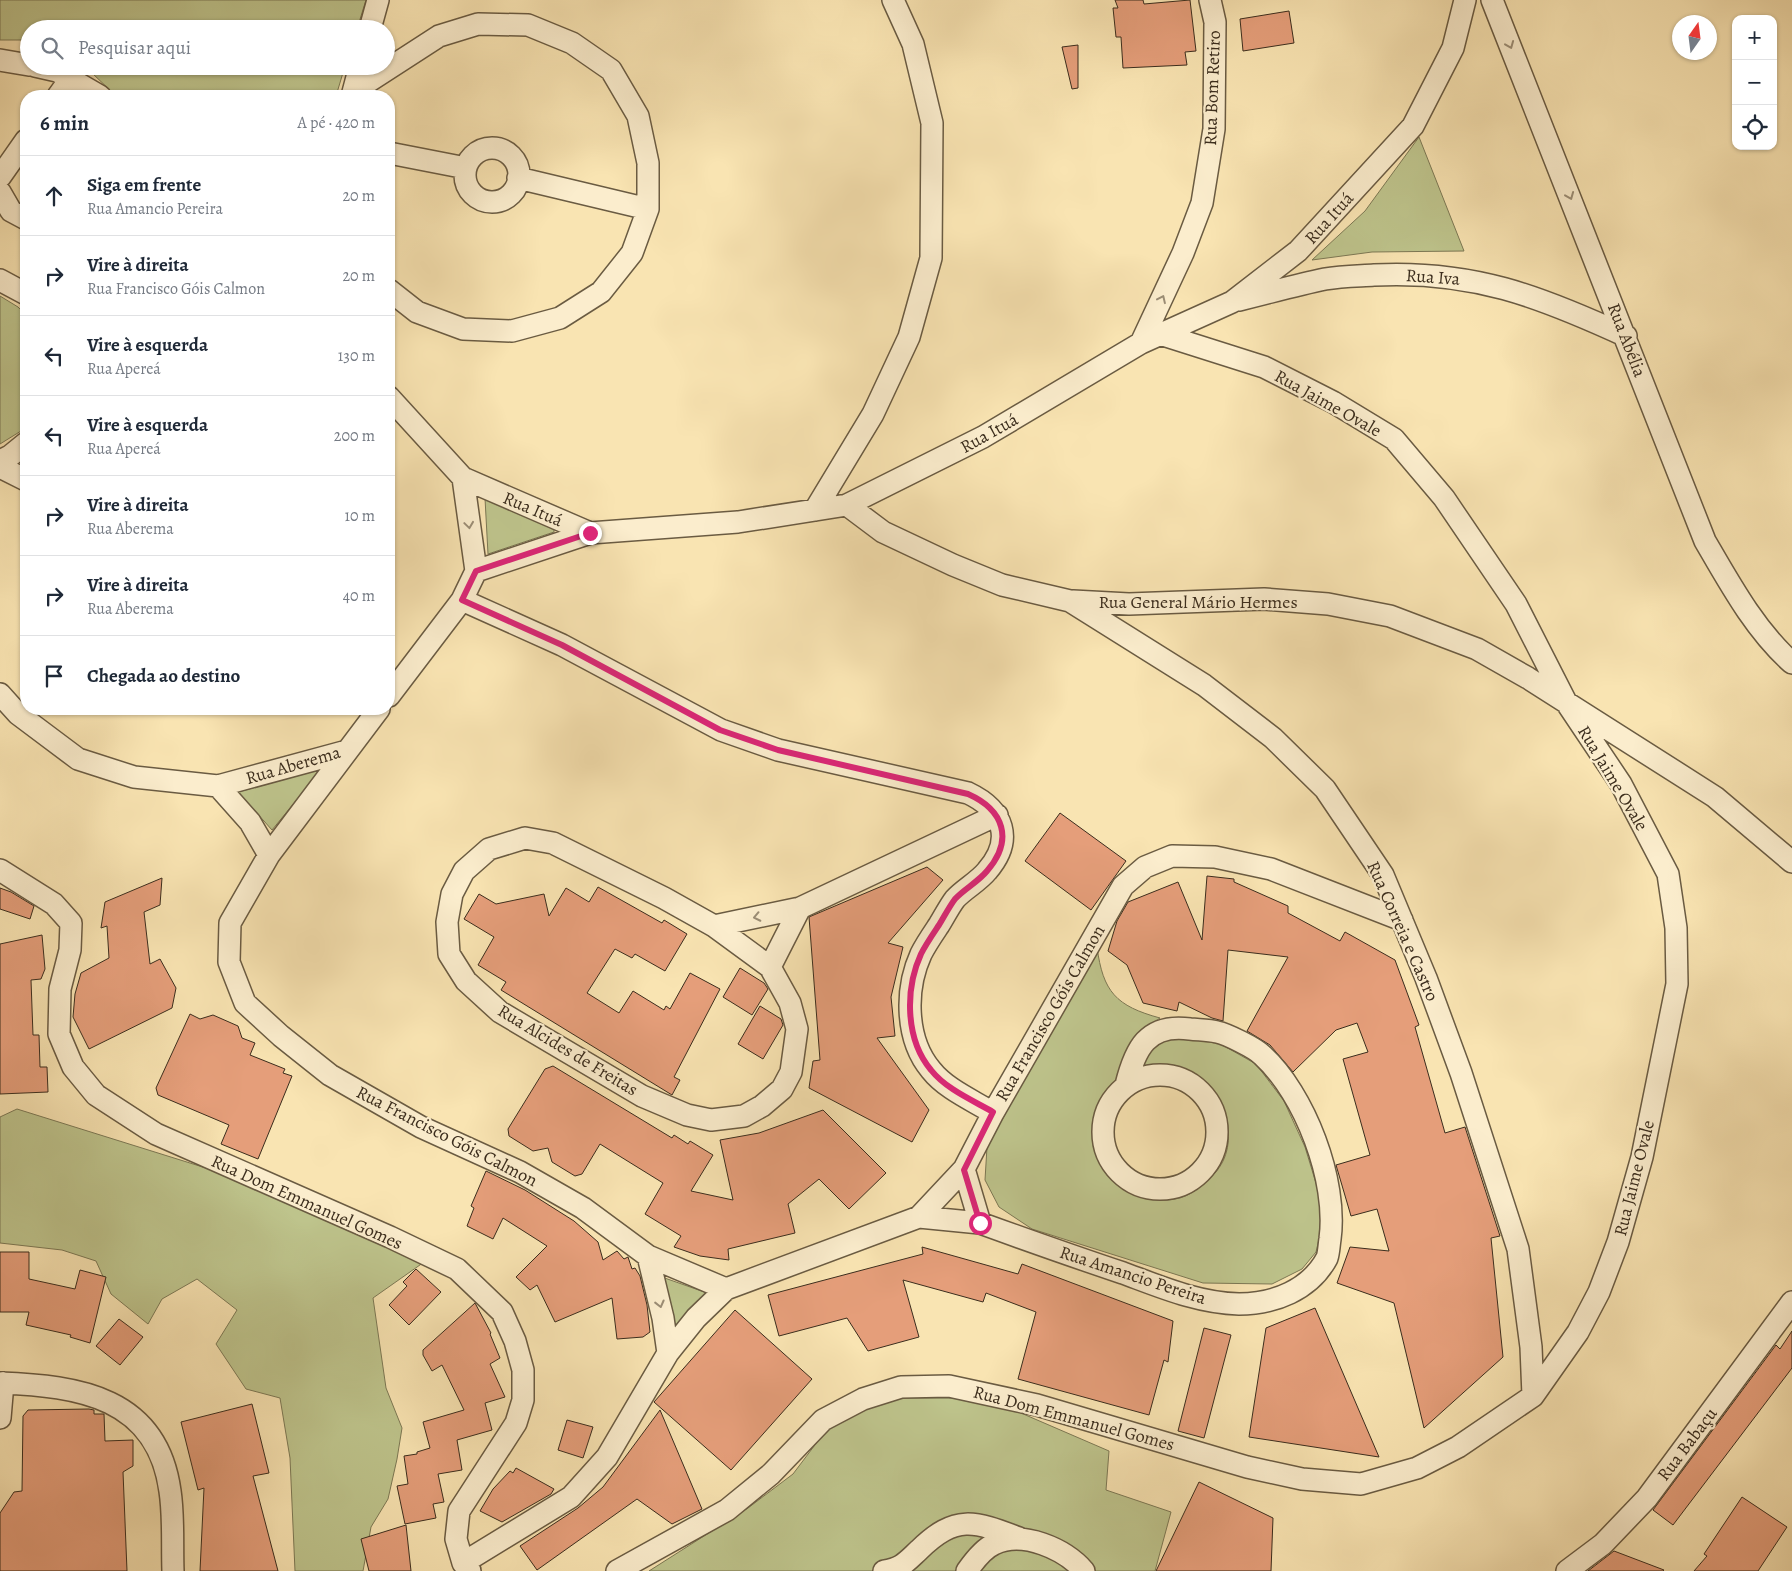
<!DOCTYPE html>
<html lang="pt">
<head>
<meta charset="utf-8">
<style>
  :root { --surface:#fff; --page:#f2f2f3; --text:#1f2937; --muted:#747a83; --line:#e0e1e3 }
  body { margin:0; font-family:Alegreya,serif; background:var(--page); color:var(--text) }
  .controls { position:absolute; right:15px; top:15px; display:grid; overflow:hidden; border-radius:10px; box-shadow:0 1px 4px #0004 }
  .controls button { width:45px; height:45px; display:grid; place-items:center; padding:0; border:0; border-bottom:1px solid var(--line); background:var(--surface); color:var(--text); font:25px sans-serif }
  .compass { position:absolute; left:1672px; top:15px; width:45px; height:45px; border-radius:50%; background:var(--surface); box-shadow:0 1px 4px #0004; rotate:14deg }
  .stop { position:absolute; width:15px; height:15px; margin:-11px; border:4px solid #db2777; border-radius:50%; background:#fff }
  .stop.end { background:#db2777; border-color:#fff; box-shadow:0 1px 5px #0008 }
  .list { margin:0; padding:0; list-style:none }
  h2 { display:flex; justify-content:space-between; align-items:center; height:65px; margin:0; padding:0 20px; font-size:21px }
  h2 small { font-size:16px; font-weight:400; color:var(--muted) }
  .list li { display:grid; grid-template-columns:32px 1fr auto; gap:15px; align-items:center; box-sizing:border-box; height:80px; padding:0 20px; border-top:1px solid var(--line) }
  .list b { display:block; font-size:19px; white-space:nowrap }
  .list p { margin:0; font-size:16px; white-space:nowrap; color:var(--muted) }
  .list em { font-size:16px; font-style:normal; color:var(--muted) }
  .icon { flex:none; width:28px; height:28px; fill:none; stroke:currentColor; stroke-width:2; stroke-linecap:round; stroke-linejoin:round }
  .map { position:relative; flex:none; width:1792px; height:1571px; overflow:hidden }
  .search { position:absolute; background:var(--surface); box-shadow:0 1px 4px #0004; left:20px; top:20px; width:375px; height:55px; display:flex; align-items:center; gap:12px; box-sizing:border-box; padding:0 18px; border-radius:28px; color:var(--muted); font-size:19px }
  .panel { position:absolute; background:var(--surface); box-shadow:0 1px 4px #0004; left:20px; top:90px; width:375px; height:625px; border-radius:20px }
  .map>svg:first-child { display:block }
  .green { fill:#bec48c; stroke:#7c7854 }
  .building { fill:#e59e7a; stroke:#3b2d1d }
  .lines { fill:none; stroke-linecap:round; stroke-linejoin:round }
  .minor-casing { stroke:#6a5b42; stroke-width:24 }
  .minor { stroke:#fbedcd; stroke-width:21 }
  .oneway { stroke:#9b8d75 }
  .route { stroke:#db2777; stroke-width:6 }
  .labels { text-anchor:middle; stroke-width:4.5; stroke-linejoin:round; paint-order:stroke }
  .street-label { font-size:18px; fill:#3b2d1d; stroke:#fbedcd }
</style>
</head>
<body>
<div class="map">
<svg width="1792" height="1571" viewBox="0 0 1792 1571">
  <rect width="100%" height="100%" fill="#f9e4b2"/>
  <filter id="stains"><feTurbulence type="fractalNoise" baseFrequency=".004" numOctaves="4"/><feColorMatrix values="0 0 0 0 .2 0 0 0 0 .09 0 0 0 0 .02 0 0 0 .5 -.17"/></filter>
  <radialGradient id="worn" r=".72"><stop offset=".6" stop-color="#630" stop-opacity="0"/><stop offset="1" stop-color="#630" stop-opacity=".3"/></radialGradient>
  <path class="green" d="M0,0H366L357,29H29V43L21,40H0Z
    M79,66H345L336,96H116L91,72Z
    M1419,137L1464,251L1372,252L1312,260L1365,211Z
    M0,296L18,307L26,315V424L21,431L0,444Z
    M485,498L554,524V532L488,554Z
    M322,769L272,830L238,792Z
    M1097,947C1103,992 1116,1006 1160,1018C1153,1023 1143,1027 1138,1033C1129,1042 1121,1069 1116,1081C1108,1098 1098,1104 1094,1124C1085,1169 1133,1207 1175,1199C1190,1197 1201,1186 1212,1176C1242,1148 1228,1094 1195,1075C1177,1065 1159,1068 1140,1070L1151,1050L1170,1037L1210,1038L1256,1064L1284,1101L1305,1147L1319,1193L1322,1226L1316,1252L1302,1269L1272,1284L1203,1283L1032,1229L999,1207L985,1180L987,1147Z
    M17,1109L222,1173L427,1260L373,1298L386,1388L402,1428L397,1459L388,1499L371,1527L363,1571H295L290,1458L280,1398L246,1389L216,1344L237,1310L197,1279L162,1299L148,1324L111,1294L96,1261L62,1250L0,1243V1117Z
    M659,1276L710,1294L674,1332Z
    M896,1398H956L1014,1410L1109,1451L1106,1490L1171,1512L1155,1571H649L748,1508L793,1474L836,1417Z"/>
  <path class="building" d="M1115,0H1143L1144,4L1190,0L1196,51L1185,52L1187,65L1123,68L1121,37H1116L1113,8H1118Z
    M1289,11L1294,43L1243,51L1240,19Z
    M1078,45V88L1072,89L1062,47Z
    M1060,813L1126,861L1091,910L1025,861Z
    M927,867L943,880L888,943L903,947L891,997L895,1036L877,1038L929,1110L912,1142L809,1088L813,1061L820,1060L809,917Z
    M1207,876L1234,879V882L1288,906V913L1340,941L1345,932L1395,960L1419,1025L1415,1027L1445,1133L1465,1127L1500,1236L1491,1238L1503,1357L1424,1428L1394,1303L1337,1283L1350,1247L1389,1251L1377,1209L1351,1216L1336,1165L1370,1155L1343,1059L1368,1052L1357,1023L1336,1030L1293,1072L1270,1045L1247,1031L1288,957L1228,950L1223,1021L1212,1018L1179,1002L1177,1011L1143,1003L1127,965L1108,951L1117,921L1128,902L1178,882L1202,940Z
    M162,878L160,905L144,912L150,964L160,959L176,988L172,1008L89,1049L73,1017L75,994L81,973L109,958L107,926L101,928L105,902Z
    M598,887L662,923L664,920L687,934L665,971L635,954L632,958L615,949L587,993L619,1013L633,991L664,1010L666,1006L670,1009L690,973L720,989L674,1077L680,1080L672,1095L501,990L506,982L478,965L494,937L464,919L479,894L496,904L544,894L549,916L566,888L589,902Z
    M0,888L11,892L34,906L30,919L0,909Z
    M42,935L45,969L41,979L31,980L33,1035H39L40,1067H47L48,1092L0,1094V944Z
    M740,968L764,983L768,989L752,1015L723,997Z
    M760,1006L781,1019L783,1025L763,1059L738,1044Z
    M190,1014L200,1019L213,1015L238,1026L242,1038L255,1043L250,1055L285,1069L283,1073L292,1076L258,1159L221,1144L229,1125L158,1095L156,1088Z
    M553,1066L672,1138L674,1135L688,1144L690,1141L713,1155L691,1191L733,1200L720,1140L759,1133L823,1110L886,1173L849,1209L819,1179L788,1204L795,1233L728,1249L729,1260L700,1256L674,1247L681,1236L645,1214L663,1183L600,1144L582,1174L575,1176L552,1162L548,1148L533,1151L509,1136L508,1129L545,1069Z
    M486,1171L525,1190L574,1221L598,1242L603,1260L617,1251L624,1259L628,1257L632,1269L635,1268L640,1276L647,1305L650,1332L643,1337L617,1339L612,1298L555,1322L537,1285L530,1290L516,1277L547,1246L503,1218L493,1239L467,1226L474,1208L471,1206Z
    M922,1247L1018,1274L1022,1264L1173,1321L1168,1362L1164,1360L1149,1415L1018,1379L1036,1312L986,1293L983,1302L903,1280L919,1337L868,1351L847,1318L779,1336L768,1295L923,1254Z
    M0,1252H29V1279L75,1289L80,1270L106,1277L90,1343L70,1337L71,1335L26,1325L29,1312H0Z
    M416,1269L441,1292L409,1325L389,1305L407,1286L403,1282Z
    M475,1303L491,1333L490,1334L500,1358L490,1364L505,1397L485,1403L492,1430L457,1440L462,1470L438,1474L444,1502L433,1504L436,1518L405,1524L397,1486L408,1484L404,1456L417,1454V1452L430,1448L423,1422L464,1410L442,1365L432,1371L423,1355V1350Z
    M1315,1308L1379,1457L1249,1437L1266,1328Z
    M735,1310L812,1379L731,1470L654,1402Z
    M119,1319L143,1337L120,1365L96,1346Z
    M1204,1328L1231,1335L1204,1438L1178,1431Z
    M1792,1331V1368L1673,1525L1653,1510L1776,1345L1780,1349Z
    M252,1404L269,1473L253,1476L278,1571H200L204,1488L198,1490L181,1422Z
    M89,1409L94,1410V1414H104L105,1441L133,1440V1466L123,1472L127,1571H0V1513L14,1492L22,1491L23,1416L28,1410Z
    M660,1410L702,1509L672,1524L637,1499L537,1570L520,1546L578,1508L603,1487Z
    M567,1420L593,1427L583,1458L558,1450Z
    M516,1468L554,1489L551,1494L502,1522L480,1511L493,1489L510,1471L513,1473Z
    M1199,1482L1273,1518L1271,1571H1156Z
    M1742,1497L1787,1527L1758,1571H1694L1707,1556L1704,1554Z
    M406,1525L411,1571H369L361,1539Z
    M1614,1551L1664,1570L1663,1571H1588Z"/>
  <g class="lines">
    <g class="minor-casing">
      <path id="minor" d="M1492,0L1705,541C1730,584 1755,630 1792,663
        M370,29L378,0
        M0,60L29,65
        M35,66L57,71L100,96
        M354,91L439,36L478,24L528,25L572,43L611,70L638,116L648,163V209L632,253L601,292L560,318L512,331L463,329L417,312L389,290
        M58,96L71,78
        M352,96L360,66
        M465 175a27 27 0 1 1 54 0a27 27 0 1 1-54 0Z
        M389,153L466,168
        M0,177L26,140
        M518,178L648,209
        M0,192L11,211L26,219
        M0,280L26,294
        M1239,300C1268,293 1296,285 1325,279C1341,276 1358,276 1374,275C1472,270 1539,296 1626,336
        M1141,343L1183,253L1202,203L1214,129L1215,22L1210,0
        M389,397L463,478L590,533L738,522L847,505L983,437L1141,343L1232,302L1298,251L1413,126L1453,48L1465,0
        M0,461L10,456L26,443
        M0,467L26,480
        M847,505L883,532L953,565L1002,585L1070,601L1204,685L1273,738L1325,789L1383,875L1426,978L1461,1073L1518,1249L1531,1347L1533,1396
        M815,510L873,414L909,337L931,258L932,123L913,44L893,0
        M476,571L590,533
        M462,600L562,645L721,730L778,750L968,793C1004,810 1014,840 987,871C978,882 964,889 955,899C949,907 944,917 939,925C933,934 926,944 921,954C905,989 905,1039 931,1070C946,1089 972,1100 993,1113
        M1073,601L1129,604L1264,599L1328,604L1390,616L1477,649L1528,678L1715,797L1792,862
        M0,694L18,714L78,759L134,777L218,786L347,751
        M389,696L462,600L476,571L463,478
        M379,709L269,855L230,923L229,962L245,1003L281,1036L330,1075L421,1127L520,1172L583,1208L648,1256L726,1289L919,1217L964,1169L993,1113L1123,886L1145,867L1172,856L1215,857L1271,869L1402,920
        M218,786L250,822L269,855
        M525,838L553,843L664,898L714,926L770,967L790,1003L797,1029L791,1072L782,1089L762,1106L744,1116L711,1120L687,1115L642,1096L500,1012L466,981L449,954L447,922L452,894L464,871L489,849Z
        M0,870L54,904L71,923L70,950L60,989L59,1034L73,1067L96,1095L156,1134L390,1237L457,1269L502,1312L515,1341L523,1370V1400L516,1423L459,1511L456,1539L463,1563L470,1571
        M714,926L800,908L997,815
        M770,967L800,908
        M1103 1132a57 57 0 1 1 114 0a57 57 0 1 1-114 0Z
        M964,1169L980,1223C1027,1240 1075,1257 1123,1273C1161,1287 1198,1303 1239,1304C1274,1304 1310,1290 1327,1258C1329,1252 1329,1245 1330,1239C1338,1181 1305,1094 1262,1055C1255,1048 1227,1034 1217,1032C1209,1030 1199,1030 1190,1029C1147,1023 1135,1049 1126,1085
        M919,1217L980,1223
        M648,1256L663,1318L668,1353
        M0,1383C79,1386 157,1397 170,1491C174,1517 172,1545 173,1571
        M0,1418L3,1383
        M463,1563L571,1497L607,1457L668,1353L696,1318L726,1289
        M617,1571L727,1510L771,1474L823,1420L863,1399L901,1387L949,1386L1037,1405L1247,1467L1302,1479L1361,1484L1417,1468L1458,1447L1533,1396L1578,1332L1599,1292L1618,1242L1642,1157L1677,984L1676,928L1668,874L1621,784L1566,702L1516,604L1444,498L1394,439L1333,402L1264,367L1160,334
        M884,1571C902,1568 905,1563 919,1550C956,1514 974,1521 1019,1538
        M967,1571C974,1561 983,1549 994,1544C1023,1530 1065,1549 1084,1571
        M1567,1571L1603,1544L1647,1498L1792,1302"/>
    </g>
    <use href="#minor" class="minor"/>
  </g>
  <defs><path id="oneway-chevron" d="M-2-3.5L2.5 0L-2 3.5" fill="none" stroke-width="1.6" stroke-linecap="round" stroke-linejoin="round" transform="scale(1.25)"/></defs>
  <g class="oneway">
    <use href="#oneway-chevron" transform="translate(1510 45) rotate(68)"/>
    <use href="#oneway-chevron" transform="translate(1570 196) rotate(68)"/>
    <use href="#oneway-chevron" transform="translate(1162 299) rotate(-65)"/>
    <use href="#oneway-chevron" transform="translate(469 525) rotate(82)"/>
    <use href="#oneway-chevron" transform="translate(757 917) rotate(168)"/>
    <use href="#oneway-chevron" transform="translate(660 1304) rotate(76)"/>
  </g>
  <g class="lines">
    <path class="route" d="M590,533L476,571L462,600L562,645L720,730L778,750L968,794C1004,810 1014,840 987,871C978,882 964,889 955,899C949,907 944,917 939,925C933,934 926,944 921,954C905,989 905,1039 931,1070C946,1089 972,1100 993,1112L964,1170L980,1223"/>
  </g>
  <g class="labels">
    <g class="street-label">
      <text transform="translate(1212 88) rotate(-88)" y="6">Rua Bom Retiro</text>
      <text transform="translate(1329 218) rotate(-48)" y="6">Rua Ituá</text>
      <text transform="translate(1433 277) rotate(4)" y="6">Rua Iva</text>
      <text transform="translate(1627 340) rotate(69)" y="6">Rua Abélia</text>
      <text transform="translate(1328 403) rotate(29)" y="6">Rua Jaime Ovale</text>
      <text transform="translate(989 433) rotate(-29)" y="6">Rua Ituá</text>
      <text transform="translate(533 509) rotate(23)" y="6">Rua Ituá</text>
      <text x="1198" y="608">Rua General Mário Hermes</text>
      <text transform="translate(293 765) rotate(-16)" y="6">Rua Aberema</text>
      <text transform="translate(1613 778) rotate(59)" y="6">Rua Jaime Ovale</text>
      <text transform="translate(1403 931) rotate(66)" y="6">Rua Correia e Castro</text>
      <text transform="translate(1050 1013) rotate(-60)" y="6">Rua Francisco Góis Calmon</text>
      <text transform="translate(568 1050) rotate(31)" y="6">Rua Alcides de Freitas</text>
      <text transform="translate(447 1136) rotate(27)" y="6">Rua Francisco Góis Calmon</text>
      <text transform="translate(1634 1178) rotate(-76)" y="6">Rua Jaime Ovale</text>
      <text transform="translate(307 1202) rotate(24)" y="6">Rua Dom Emmanuel Gomes</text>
      <text transform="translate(1133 1275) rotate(18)" y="6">Rua Amancio Pereira</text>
      <text transform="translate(1074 1418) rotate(15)" y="6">Rua Dom Emmanuel Gomes</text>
      <text transform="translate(1687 1444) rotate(-53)" y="6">Rua Babaçu</text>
    </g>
  </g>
  <rect width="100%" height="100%" filter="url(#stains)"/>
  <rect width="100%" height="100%" fill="url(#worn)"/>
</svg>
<div class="controls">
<button>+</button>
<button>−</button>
<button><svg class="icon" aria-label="locate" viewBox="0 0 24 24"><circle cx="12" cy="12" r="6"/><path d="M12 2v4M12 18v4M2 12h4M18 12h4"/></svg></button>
</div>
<svg class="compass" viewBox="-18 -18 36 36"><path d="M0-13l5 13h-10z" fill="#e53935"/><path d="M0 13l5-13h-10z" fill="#747a83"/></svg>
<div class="stop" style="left:980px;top:1223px"></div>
<div class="stop end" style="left:590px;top:533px"></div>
<div class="search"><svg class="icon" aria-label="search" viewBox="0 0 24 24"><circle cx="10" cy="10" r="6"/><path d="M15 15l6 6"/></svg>Pesquisar aqui</div>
<section class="panel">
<h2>6 min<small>A pé · 420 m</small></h2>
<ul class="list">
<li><svg class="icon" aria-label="ahead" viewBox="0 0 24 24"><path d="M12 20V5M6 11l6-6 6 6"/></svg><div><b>Siga em frente</b><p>Rua Amancio Pereira</p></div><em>20 m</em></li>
<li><svg class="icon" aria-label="right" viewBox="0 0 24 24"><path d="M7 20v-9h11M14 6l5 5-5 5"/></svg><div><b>Vire à direita</b><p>Rua Francisco Góis Calmon</p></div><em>20 m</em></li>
<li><svg class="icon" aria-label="left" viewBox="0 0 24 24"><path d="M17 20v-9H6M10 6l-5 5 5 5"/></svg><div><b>Vire à esquerda</b><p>Rua Apereá</p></div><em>130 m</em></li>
<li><svg class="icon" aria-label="left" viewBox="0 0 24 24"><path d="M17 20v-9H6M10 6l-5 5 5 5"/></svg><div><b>Vire à esquerda</b><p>Rua Apereá</p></div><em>200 m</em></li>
<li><svg class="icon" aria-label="right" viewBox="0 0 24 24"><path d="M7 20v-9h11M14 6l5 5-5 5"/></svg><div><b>Vire à direita</b><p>Rua Aberema</p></div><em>10 m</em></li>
<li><svg class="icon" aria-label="right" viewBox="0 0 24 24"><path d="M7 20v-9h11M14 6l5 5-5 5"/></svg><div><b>Vire à direita</b><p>Rua Aberema</p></div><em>40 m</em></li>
<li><svg class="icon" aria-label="arrive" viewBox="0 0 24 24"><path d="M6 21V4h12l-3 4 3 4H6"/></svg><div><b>Chegada ao destino</b></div></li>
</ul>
</section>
</div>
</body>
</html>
